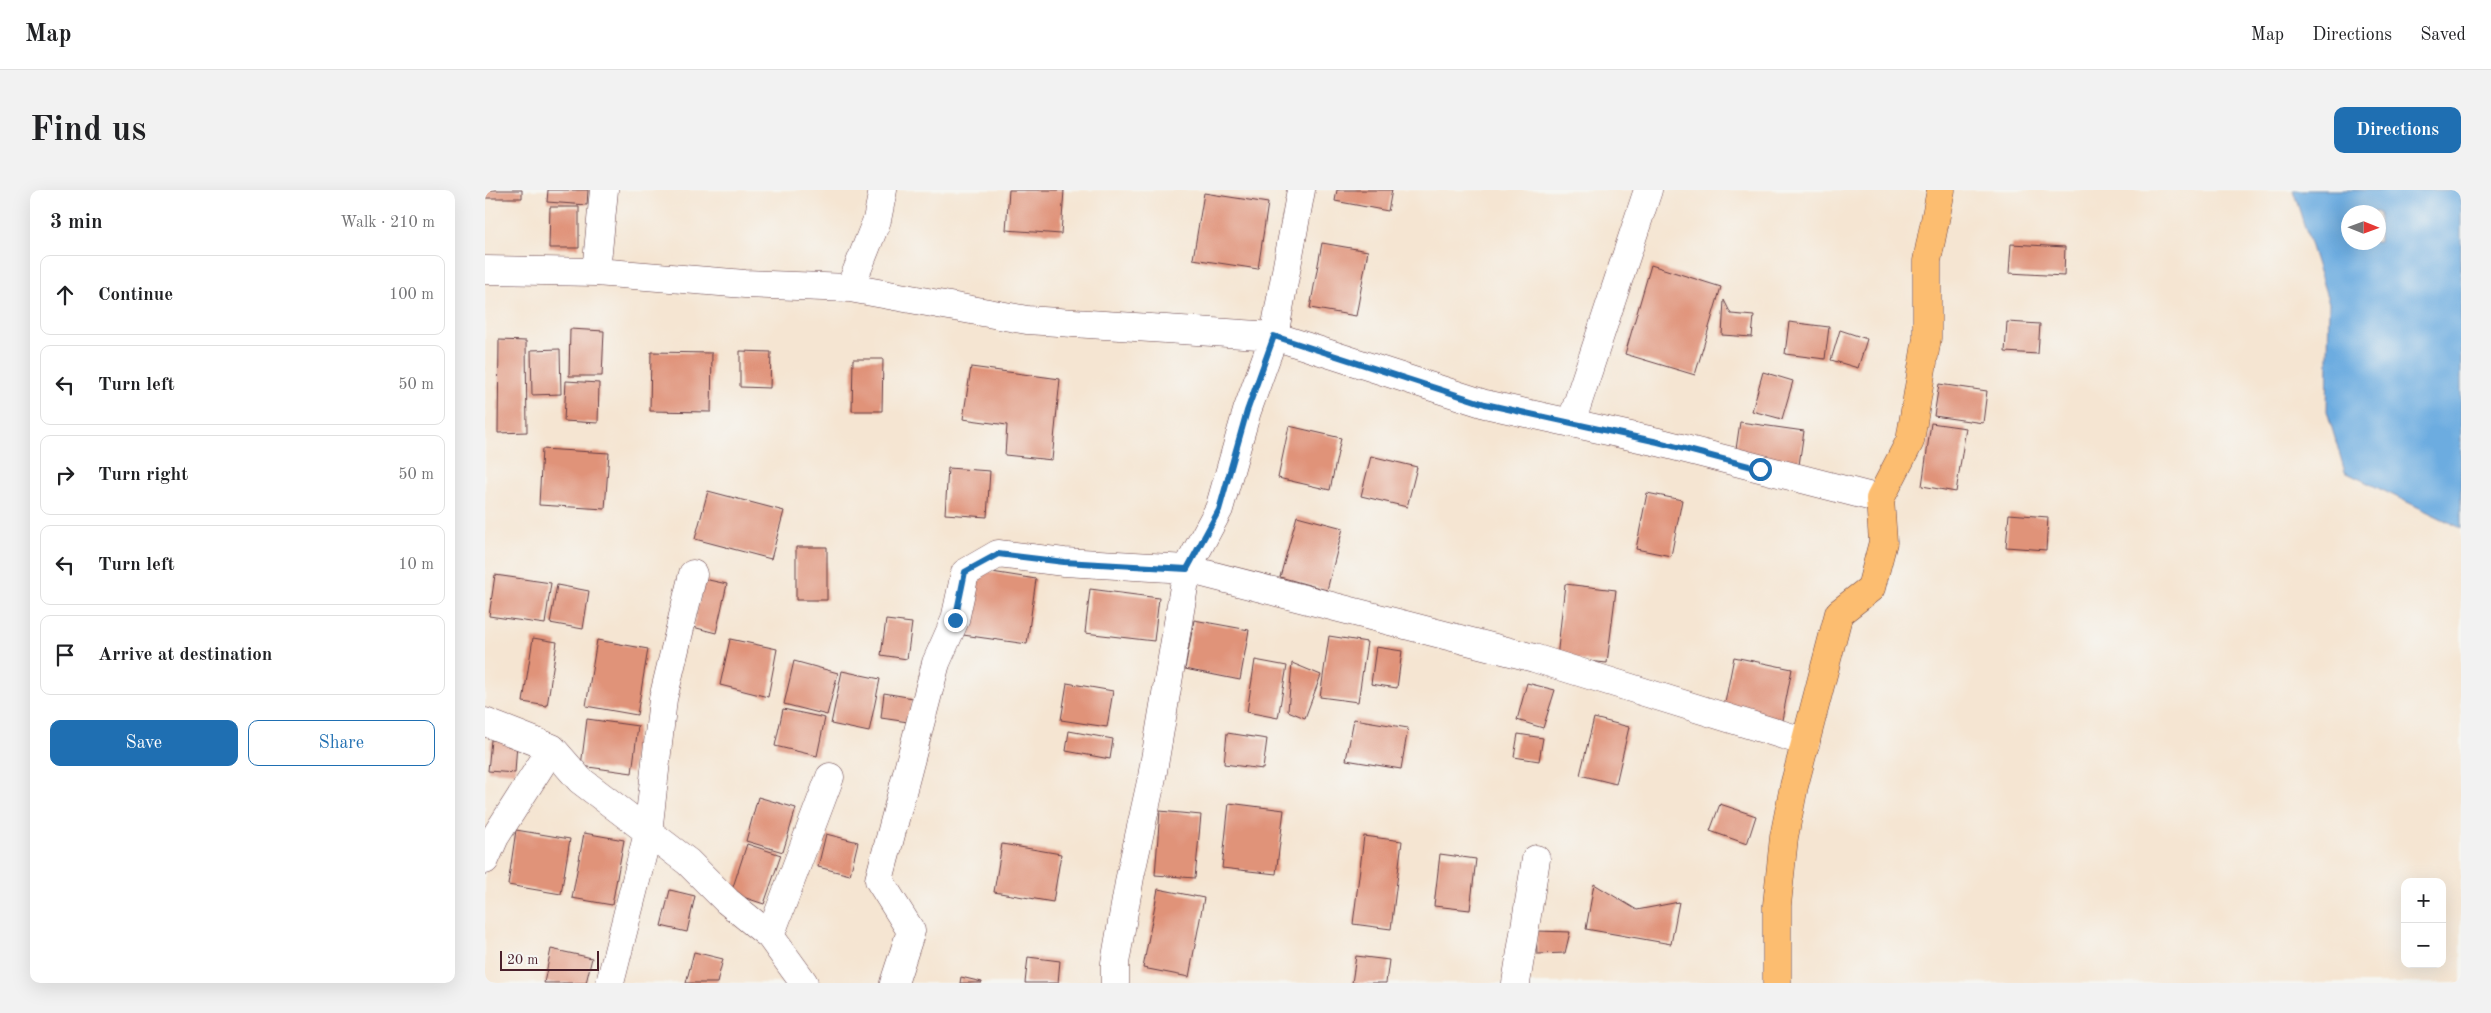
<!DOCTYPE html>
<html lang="en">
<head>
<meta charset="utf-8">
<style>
  :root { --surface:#fff; --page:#f2f2f2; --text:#202124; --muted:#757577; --line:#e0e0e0; --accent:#1f6fb2 }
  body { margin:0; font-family:"Old Standard TT",serif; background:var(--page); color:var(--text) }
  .controls { position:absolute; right:15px; bottom:15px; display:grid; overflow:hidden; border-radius:10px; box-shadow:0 5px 20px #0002 }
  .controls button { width:45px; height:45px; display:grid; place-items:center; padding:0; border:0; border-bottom:1px solid var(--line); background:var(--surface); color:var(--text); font:25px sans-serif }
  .compass { position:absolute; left:1856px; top:15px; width:45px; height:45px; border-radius:50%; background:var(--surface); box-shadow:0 5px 20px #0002; rotate:91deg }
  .scale { position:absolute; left:15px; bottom:12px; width:99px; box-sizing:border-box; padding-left:5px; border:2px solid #4a1f2b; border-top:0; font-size:14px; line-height:18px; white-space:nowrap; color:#4a1f2b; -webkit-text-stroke:4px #f6f6f2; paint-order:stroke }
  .stop { position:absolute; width:15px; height:15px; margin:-11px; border:4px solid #1f6fb2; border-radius:50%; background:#fff }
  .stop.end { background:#1f6fb2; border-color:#fff; box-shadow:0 1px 5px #0008 }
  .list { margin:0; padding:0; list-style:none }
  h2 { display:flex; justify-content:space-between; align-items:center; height:65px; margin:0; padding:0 20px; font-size:21px }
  h2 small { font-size:16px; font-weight:400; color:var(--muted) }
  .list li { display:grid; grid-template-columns:32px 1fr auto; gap:15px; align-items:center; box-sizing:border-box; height:80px; margin:0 10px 10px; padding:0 10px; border:1px solid var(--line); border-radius:10px }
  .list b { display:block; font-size:19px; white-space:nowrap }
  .list em { font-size:16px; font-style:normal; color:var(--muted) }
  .actions { display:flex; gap:10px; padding:15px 20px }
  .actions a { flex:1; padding:11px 0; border:1px solid var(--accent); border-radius:10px; text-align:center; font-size:18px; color:var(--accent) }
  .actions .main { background:var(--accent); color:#fff }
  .icon { flex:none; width:28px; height:28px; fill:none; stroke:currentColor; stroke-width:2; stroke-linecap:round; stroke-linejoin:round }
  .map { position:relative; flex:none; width:1976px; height:793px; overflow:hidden; border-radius:10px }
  header { display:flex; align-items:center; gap:30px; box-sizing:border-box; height:70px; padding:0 25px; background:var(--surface); border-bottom:1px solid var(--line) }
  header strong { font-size:24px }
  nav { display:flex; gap:28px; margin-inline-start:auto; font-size:18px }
  .intro { display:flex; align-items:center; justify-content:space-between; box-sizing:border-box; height:120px; padding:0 30px }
  h1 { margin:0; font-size:35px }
  .button { padding:12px 22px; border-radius:10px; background:var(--accent); color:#fff; font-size:18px; font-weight:700 }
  main { display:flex; gap:30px; padding:0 30px }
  aside { flex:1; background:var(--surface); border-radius:10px; box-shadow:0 5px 20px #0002 }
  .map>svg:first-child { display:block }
  .water { fill:#6cace0; stroke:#5b6686; fill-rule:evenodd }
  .building { fill:#e09379 }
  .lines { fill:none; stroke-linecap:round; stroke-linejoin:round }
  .minor-casing { stroke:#643d44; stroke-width:29 }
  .major-casing { stroke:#643d44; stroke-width:29 }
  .minor { stroke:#fff; stroke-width:28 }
  .major { stroke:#fcbd6f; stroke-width:28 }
  .route { stroke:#1f6fb2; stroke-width:6 }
</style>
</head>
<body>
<header>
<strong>Map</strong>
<nav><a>Map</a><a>Directions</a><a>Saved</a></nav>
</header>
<div class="intro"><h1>Find us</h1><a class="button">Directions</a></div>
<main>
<aside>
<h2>3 min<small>Walk · 210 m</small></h2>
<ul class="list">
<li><svg class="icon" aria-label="ahead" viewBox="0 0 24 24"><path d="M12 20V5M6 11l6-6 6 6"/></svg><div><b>Continue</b></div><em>100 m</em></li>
<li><svg class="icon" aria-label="left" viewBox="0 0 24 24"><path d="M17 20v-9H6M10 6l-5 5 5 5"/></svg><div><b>Turn left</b></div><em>50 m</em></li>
<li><svg class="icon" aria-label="right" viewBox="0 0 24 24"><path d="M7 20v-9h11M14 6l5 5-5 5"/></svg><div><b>Turn right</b></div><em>50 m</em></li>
<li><svg class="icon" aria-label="left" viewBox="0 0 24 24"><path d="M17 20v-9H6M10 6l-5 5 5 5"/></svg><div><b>Turn left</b></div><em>10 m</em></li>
<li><svg class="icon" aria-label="arrive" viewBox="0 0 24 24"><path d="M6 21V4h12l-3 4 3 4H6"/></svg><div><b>Arrive at destination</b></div></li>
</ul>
<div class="actions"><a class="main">Save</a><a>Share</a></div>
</aside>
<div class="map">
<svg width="1976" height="793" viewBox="0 0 1976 793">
  <rect width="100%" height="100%" fill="#f6f6f2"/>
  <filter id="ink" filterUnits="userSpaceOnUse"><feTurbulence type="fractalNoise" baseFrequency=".02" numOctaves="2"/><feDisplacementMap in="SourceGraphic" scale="10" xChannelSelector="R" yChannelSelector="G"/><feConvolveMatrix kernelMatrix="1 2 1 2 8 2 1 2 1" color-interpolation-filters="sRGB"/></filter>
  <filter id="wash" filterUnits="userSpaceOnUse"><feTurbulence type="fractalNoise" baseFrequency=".0096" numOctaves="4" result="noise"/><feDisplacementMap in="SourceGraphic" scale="20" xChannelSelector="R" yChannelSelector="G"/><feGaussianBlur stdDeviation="1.12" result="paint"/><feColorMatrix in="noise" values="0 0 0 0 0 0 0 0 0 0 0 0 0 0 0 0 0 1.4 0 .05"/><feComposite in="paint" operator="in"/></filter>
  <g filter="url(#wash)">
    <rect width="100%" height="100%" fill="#f5e5d2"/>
    <path class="water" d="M1808,0H1976V338L1860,282L1842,221L1844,113ZM1864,22H1894V52H1864Z"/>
    <g id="blocks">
      <path class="building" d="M0,0H37V8H0Z
        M63,0H103L102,15L62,12Z
        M524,0H579L576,44L521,40Z
        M852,0H907L903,21L850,11Z
        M719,3L783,13L773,79L708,69Z
        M65,17H94V58H64Z
        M837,53L883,61L871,126L825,118Z
        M1526,54L1580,57L1579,86L1524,83Z
        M1166,75L1236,97L1210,185L1140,164Z
        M1239,110L1246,124L1269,126L1267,147L1237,145Z
        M1304,132L1344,137L1340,169L1300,164Z
        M1522,132L1555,134L1553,164L1520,162Z
        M85,139L119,141L117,186H84Z
        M1355,140L1382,149L1373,178L1346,170Z
        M14,150L41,151L42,242L13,243Z
        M75,159L76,204L47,205L46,160Z
        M255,161L286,162L285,198L255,197Z
        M166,162L227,163L226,222L165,221Z
        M368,169H398L397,221H367Z
        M486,177L575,189L567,270L520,265L522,235L478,229Z
        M1278,182L1308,191L1297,229L1267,221Z
        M81,191L114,193L113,233L79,231Z
        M1454,194L1502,201L1498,233L1449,226Z
        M1255,232L1319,241L1314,275L1250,266Z
        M1446,233L1481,238L1471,302L1437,296Z
        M804,236L856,248L845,300L793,288Z
        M57,259L124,263L120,319L54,315Z
        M886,266L932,277L922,317L876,306Z
        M463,278L505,281L502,327L460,324Z
        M223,301L299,321L286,369L210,349Z
        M1162,303L1197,310L1186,366L1151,359Z
        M1524,324L1563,327L1561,360L1521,357Z
        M812,326L858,338L842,400L795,387Z
        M311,357H342V410H311Z
        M488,379L551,389L542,454L478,445Z
        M10,385L66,393L60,434L4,426Z
        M219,389L242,394L231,443L208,437Z
        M1080,394L1131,400L1122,473L1072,468Z
        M72,395L104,401L98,439L65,433Z
        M605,399L674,408L669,451L600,443Z
        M401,430L427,433L422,469L396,465Z
        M709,430L764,440L755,490L700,479Z
        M844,446L882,452L873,512L835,507Z
        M48,448L72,452L62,516L38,512Z
        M245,449L292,459L283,507L235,495Z
        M112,450L163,459L152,525L101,516Z
        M891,457L917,461L912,498L886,494Z
        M1249,467L1307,479L1297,530L1239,518Z
        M770,470L802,476L793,528L762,522Z
        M309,471L353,483L342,525L299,514Z
        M807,473L836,485L820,528L803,521Z
        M357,481L395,489L384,542L346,534Z
        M582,493L628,501L622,537L576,530Z
        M1042,493L1070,500L1058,538L1032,530Z
        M399,503L428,508L423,532L396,528Z
        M298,519L340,528L332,566L290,556Z
        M1109,528L1144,537L1131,594L1095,585Z
        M102,529L153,536L147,583L96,576Z
        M869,529L923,538L916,579L861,570Z
        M584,541L628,549L625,569L581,561Z
        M742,543L782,549L778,579L739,574Z
        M1033,544L1058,548L1054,571L1029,567Z
        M6,550L32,552L30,583L3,581Z
        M273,607L311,618L298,662L261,651Z
        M744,613L799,620L791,684L737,678Z
        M1235,614L1271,626L1262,654L1225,641Z
        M675,621L716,625L710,688L670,685Z
        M31,640L85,649L76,704L23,695Z
        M99,643L139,650L127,715L87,708Z
        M341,644L373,652L365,685L333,677Z
        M879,646L917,651L906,739L868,734Z
        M262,654L296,665L279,714L246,703Z
        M517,654L576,664L568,712L509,702Z
        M955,664L991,669L985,720L949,716Z
        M1109,694L1152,720L1194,712L1186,754L1101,739Z
        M673,699L719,708L704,787L658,778Z
        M185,700L210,706L202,742L176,736Z
        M1051,741L1085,742L1080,763L1052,764Z
        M66,759L107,768L101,793H59Z
        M209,762L238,769L232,793H201Z
        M871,766L904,770L901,793H867Z
        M543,767L575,771L573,793H540Z
        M476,787L497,792V793H475Z"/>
    </g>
  </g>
  <g filter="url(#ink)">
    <use href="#blocks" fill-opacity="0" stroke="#643d44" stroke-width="1"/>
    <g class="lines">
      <g class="minor-casing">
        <path id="minor" d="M0,80L111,82L260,94L365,98L542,130L789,146L1000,214L1173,252L1395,309
          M111,82L119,0
          M365,98L392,30L398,0
          M1086,233L1163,0
          M0,532L67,558L95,590L203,672L242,711L285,746L319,793
          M0,670L10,647L67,558
          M285,746L345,587
          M125,793L163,643L178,509L208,384
          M409,793L426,741L394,690L451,473L470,430L480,383L513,364L579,372L702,379L1049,468L1321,552
          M630,793V773L645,687L667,587L702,379L734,319L762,221L789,146L816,0
          M1031,793L1051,669"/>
      </g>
      <g class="major-casing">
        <path id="major" d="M1292,793V715L1299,647L1309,596L1354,423L1386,398L1398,352L1395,309L1425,251L1442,148V71L1456,0"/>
      </g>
      <use href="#minor" class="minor"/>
      <use href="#major" class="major"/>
    </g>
  </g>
  <g class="lines" filter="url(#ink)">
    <path class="route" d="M470,430L480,382L513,364L579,372L702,379L734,320L762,221L789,146L1000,214L1173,252L1275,279"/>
  </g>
</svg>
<div class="controls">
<button>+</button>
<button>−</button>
</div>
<svg class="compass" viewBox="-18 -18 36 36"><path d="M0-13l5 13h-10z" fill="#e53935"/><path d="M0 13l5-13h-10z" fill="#757577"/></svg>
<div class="scale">20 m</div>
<div class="stop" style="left:1275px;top:279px"></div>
<div class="stop end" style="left:470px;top:430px"></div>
</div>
</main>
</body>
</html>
